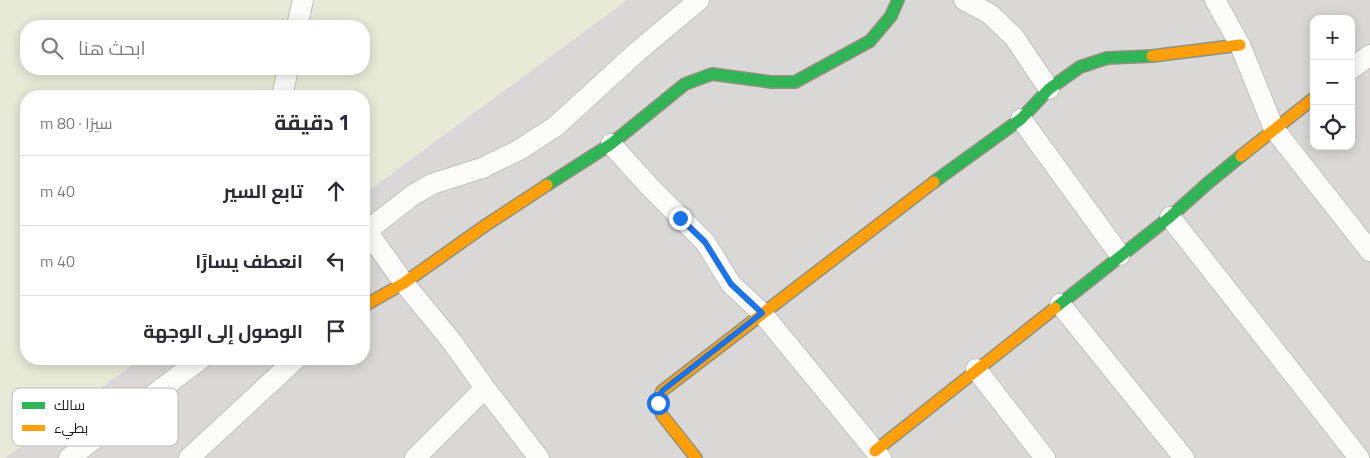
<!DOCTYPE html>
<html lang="ar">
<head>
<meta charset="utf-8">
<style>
  :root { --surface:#fff; --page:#f2f2f3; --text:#2b2b33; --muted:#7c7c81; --line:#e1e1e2 }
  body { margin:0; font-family:"Titillium Web",Cairo,sans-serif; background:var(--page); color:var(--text); direction:rtl }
  .controls { position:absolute; right:15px; top:15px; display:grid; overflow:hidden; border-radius:10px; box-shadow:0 2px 12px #0003 }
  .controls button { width:45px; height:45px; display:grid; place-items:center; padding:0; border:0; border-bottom:1px solid var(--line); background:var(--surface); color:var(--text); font:25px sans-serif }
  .stop { position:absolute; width:15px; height:15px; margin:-11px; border:4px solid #1a73e8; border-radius:50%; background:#fff }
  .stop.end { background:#1a73e8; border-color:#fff; box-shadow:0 1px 5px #0008 }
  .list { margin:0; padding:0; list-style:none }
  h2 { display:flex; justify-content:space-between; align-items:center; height:65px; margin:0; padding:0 20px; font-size:21px }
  h2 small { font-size:16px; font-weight:400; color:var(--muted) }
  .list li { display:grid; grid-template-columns:32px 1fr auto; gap:15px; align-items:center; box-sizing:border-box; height:70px; padding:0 20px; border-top:1px solid var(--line) }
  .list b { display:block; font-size:19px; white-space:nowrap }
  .list em { font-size:16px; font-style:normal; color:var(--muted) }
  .icon { flex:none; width:28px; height:28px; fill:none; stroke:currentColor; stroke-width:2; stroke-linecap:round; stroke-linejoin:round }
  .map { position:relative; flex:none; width:1370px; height:458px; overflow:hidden; direction:ltr }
  .search { position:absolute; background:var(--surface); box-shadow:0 2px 12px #0003; left:20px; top:20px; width:350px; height:55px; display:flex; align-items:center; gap:12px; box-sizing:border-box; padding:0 18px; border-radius:20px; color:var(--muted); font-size:19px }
  .panel { position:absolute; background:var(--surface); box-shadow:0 2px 12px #0003; left:20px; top:90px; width:350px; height:275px; border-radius:20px; direction:rtl }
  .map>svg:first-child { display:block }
  .residential { fill:#d9d8d6; fill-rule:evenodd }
  .farmland { fill:#e8ead8; fill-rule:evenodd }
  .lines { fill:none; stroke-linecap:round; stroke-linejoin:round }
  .street-casing { stroke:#c1c1bf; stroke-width:22 }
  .fast-casing { stroke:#8f927e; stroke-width:14 }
  .slow-casing { stroke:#8f927e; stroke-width:14 }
  .street { stroke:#fcfcfb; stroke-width:20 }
  .fast { stroke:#30b455; stroke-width:11 }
  .slow { stroke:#ff9f0a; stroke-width:11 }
  .route { stroke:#1a73e8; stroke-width:6 }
  .key { fill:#fff; stroke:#bbb; stroke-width:1 }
  .key-label { font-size:14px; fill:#1c1c1c }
</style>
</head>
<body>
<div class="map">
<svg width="1370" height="458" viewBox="0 0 1370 458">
  <rect width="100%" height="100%" fill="#eae9e4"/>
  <path class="residential" d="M627,0H1370V458H5L140,359H364V194ZM1314,19H1351V146H1314Z"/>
  <path class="farmland" d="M0,0H627L364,194V96H26V359H140L5,458H0ZM26,26H364V69H26Z"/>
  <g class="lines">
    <g class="street-casing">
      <path id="street" d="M964,0L990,14L1014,37L1049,89
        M1215,0L1240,45L1274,129L1370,251
        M297,26L303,0
        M1351,69L1370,55
        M282,96L288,69
        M1021,119L1120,255
        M611,144L649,186L705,242L731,284L762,313L881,458
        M1170,217L1359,458
        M364,229L367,231L404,283L453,343L485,388L539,458
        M364,233L413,195L432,184L482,168L519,150L556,126L638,51L699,0
        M1060,304L1184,458
        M976,369L1045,458
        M69,458L201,359
        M189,458L296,359
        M415,458L485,388"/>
    </g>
    <g class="fast-casing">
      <path id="fast" d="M934,182L1021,119L1049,89L1080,67L1107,58L1152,56
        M547,185L611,144L685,84L712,74L771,82H795L870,41L891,16L898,0
        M1055,308L1170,217L1208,183L1241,156"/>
    </g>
    <g class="slow-casing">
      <path id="slow" d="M1152,56L1240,45
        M1241,156L1314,98
        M364,306L404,283L486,225L547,185
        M875,451L1055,308
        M696,458L662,415L658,403L662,391L934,182"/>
    </g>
    <use href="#street" class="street"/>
    <use href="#fast" class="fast"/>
    <use href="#slow" class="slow"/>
  </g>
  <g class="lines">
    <path class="route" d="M658,403L662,391L762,313L731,284L705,242L680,218"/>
  </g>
  <rect x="12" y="388" width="166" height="58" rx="8" class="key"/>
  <rect x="22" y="402" width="23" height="7" fill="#30b455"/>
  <rect x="22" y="425" width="23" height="6" fill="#ff9f0a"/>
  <g class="key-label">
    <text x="54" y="410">سالك</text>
    <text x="54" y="433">بطيء</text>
  </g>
</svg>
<div class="controls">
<button>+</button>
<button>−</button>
<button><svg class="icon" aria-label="locate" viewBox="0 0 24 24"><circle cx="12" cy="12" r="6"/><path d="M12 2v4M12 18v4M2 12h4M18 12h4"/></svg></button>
</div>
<div class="stop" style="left:658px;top:403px"></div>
<div class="stop end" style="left:680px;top:218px"></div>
<div class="search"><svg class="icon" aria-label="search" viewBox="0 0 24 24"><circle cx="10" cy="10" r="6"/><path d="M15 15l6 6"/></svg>ابحث هنا</div>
<section class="panel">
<h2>1 دقيقة<small>سيرًا · 80 m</small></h2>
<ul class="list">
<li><svg class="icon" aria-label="ahead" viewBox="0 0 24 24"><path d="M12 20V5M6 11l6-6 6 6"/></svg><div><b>تابع السير</b></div><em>40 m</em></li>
<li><svg class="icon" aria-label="left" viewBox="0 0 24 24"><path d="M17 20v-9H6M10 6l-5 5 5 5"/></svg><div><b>انعطف يسارًا</b></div><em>40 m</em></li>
<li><svg class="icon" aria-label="arrive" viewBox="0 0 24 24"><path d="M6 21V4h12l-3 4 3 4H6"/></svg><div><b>الوصول إلى الوجهة</b></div></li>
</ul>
</section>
</div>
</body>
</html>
